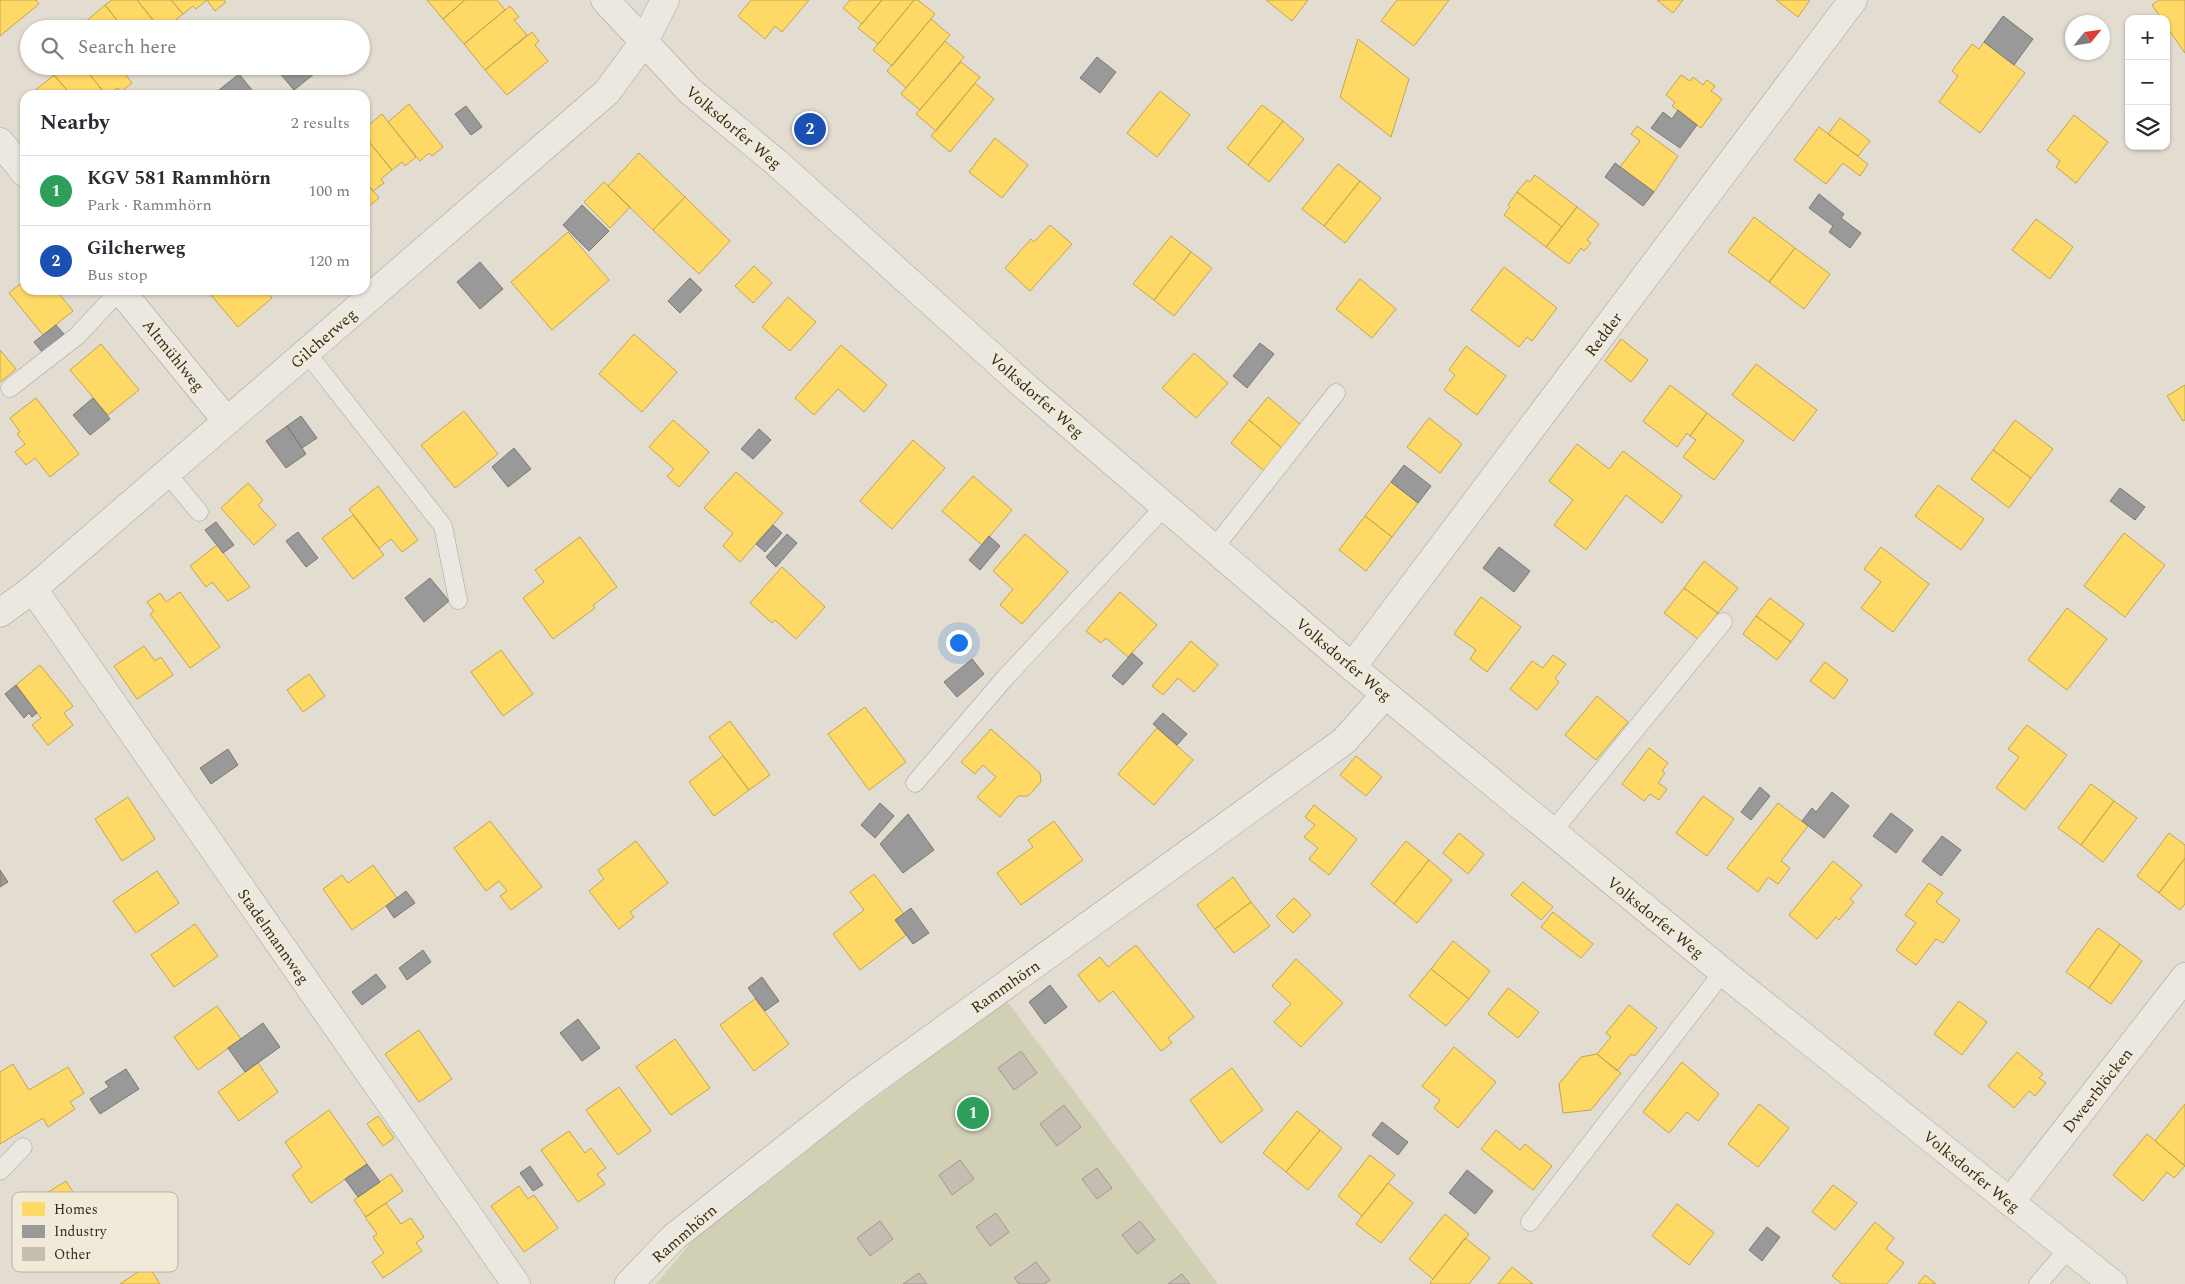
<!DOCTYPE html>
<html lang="en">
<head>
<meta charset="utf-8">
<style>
  :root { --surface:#fff; --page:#f7f7f7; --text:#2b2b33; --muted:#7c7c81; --line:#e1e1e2; --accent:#0f766e }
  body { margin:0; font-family:Spectral,serif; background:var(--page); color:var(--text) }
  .controls { position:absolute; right:15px; top:15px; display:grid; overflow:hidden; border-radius:10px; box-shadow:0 1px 4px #0004 }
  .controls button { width:45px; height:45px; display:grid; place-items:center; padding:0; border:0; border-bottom:1px solid var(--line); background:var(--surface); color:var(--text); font:25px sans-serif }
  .compass { position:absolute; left:2065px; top:15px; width:45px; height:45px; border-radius:50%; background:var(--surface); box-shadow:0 1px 4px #0004; rotate:60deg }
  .you { position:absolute; left:958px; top:642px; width:18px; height:18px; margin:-12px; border:4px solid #fff; border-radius:50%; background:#1a73e8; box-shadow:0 0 0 8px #1a73e833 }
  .badge { display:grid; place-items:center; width:32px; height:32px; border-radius:50%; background:var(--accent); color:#fff; font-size:16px; font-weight:700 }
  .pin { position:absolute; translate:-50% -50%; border:2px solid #fff; box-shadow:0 1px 5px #0006 }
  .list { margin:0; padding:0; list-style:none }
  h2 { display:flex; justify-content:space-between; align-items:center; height:65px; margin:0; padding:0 20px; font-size:21px }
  h2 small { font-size:16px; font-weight:400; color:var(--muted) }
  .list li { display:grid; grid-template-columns:32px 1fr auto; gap:15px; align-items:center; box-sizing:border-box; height:70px; padding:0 20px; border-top:1px solid var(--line) }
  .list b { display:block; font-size:19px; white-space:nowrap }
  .list p { margin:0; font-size:16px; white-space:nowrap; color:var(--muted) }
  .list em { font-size:16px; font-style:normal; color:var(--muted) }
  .icon { flex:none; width:28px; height:28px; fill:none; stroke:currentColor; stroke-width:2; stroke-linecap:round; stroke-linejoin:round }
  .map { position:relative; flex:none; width:2185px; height:1284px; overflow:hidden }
  .search { position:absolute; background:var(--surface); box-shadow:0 1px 4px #0004; left:20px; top:20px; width:350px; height:55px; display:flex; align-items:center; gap:12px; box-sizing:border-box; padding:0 18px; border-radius:28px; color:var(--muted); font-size:19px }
  .panel { position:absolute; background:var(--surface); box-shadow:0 1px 4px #0004; left:20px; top:90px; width:350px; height:205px; border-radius:15px }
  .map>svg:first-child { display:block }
  .green { fill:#d1d0b5 }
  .homes { fill:#ffd966; stroke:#c3a552 }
  .industry { fill:#999; stroke:#7b7875 }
  .building { fill:#c5bcb2; stroke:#a29990 }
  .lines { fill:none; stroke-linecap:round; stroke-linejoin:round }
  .service-casing { stroke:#a8a299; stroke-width:19 }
  .minor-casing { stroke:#a8a299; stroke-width:29 }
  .tertiary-casing { stroke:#a8a299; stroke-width:29 }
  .service { stroke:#ebe8e1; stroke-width:18 }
  .minor { stroke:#ebe8e1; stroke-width:28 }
  .tertiary { stroke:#ebe8e1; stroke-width:28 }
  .labels { text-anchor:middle; stroke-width:5; stroke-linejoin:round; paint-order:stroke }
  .street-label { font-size:16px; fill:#362b22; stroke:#f2ead8 }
  .key { fill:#f2ead8; stroke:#bab1a1; stroke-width:1 }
  .key-label { font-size:14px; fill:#362b22 }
</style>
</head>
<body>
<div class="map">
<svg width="2185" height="1284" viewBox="0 0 2185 1284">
  <rect width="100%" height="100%" fill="#e2dcd1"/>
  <path class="green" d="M1006,1000L1218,1284H656L705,1226Z"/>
  <path class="homes" d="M0,0H36L39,4L0,36Z
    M112,0H137L158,26L154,29H124L105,5Z
    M137,0H171L183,14L172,23L174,26L171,29H160Z
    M171,0H207L196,9L193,6L183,14Z
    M207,0H224L226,2L215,11Z
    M427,0H465L443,19Z
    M465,0H497L505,10L464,44L443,19Z
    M751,0H809L782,32L775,26L765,39L738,16Z
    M850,0H882L862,24L843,8Z
    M882,0H914L878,44L858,28Z
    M914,0H918L935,14L892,66L873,50Z
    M1266,0H1308L1292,21Z
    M1397,0H1449L1414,46L1381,21Z
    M1657,0H1683L1673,13Z
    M1776,0H1810L1798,17Z
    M2159,0H2185V53L2166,26V19H2162L2152,5Z
    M105,5L124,29H89L84,23Z
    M510,6L519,17L514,20L527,35L485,70L464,44Z
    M931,19L950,35L906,88L887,71Z
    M532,32L539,41L535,45L548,61L507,95L485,70Z
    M1358,39L1409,79L1391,137L1340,97Z
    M945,41L964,57L920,110L901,94Z
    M1984,42L2025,73L1980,133L1939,102L1958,76L1952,71L1972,44L1979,49Z
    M961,62L980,77L936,131L916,114Z
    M65,66H83L106,95H71L54,75Z
    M83,66H119L132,83L121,92L118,88L106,95Z
    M54,75L71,95H35L33,92Z
    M1681,75L1690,81L1693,77L1703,85L1707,80L1715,86L1711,91L1722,99L1701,128L1672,106L1675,102L1666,95Z
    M975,83L994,99L950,152L931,136Z
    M1160,91L1190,115L1157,157L1127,133Z
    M409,104L443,147L432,156L429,153L420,161L388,122Z
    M1262,105L1283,121L1248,165L1227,148Z
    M382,114L416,157L405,166L402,162L392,170L365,137V128Z
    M2074,115L2108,142L2076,183L2056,167L2060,161L2047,150Z
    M1840,118L1870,141L1858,156L1828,134Z
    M1283,121L1304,139L1269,182L1248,165Z
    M1637,126L1678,156L1654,192L1620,167L1640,141L1631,134Z
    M1819,127L1868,164L1860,176L1843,163L1826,184L1794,160Z
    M365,137L392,170L381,179L384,183L373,191L365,181Z
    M995,138L1028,165L1002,198L969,172Z
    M639,153L685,197L653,230L608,186Z
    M1338,164L1360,181L1324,226L1302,209Z
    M1535,175L1577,207L1562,227L1517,192L1527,180L1530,182Z
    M365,181L379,198L368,207L365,205Z
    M1360,181L1381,198L1345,243L1324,226Z
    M604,182L630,207L610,228L584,202Z
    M1517,192L1562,227L1546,247L1504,215L1510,207L1508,205Z
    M685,197L730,241L699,274L653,230Z
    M1577,207L1599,224L1587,240L1591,243L1584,251L1581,248L1569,264L1546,247Z
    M1754,217L1795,248L1769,282L1728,252Z
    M2036,219L2073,247L2050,279L2012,250Z
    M1050,225L1072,244L1030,291L1005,268L1031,239L1034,242Z
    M568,232L609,280L552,330L511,282Z
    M1171,236L1191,252L1154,300L1133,284Z
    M1795,248L1830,274L1804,309L1769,282Z
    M1191,252L1212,268L1174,316L1154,300Z
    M754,266L772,283L753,303L735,286Z
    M1504,267L1557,308L1532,341L1527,337L1519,347L1471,310Z
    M1360,279L1396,309L1372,338L1336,309Z
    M25,280V290H56L73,311L43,335L9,293Z
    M217,290H265L272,298L238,327L211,295Z
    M788,297L816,322L790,351L762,327Z
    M634,334L677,372L642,412L599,374Z
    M1621,339L1648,360L1631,382L1605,361Z
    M101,344L139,390L108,415L70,370Z
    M841,345L887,385L864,412L838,389L814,415L795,398Z
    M1466,346L1506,376L1477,415L1444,390L1455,375L1449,370Z
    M0,350L16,369L0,382Z
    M1194,353L1228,383L1196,418L1162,388Z
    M1756,364L1817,410L1793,441L1732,395Z
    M1670,385L1707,413L1690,436L1687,433L1677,447L1643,421Z
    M2185,385V420L2183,421L2167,396Z
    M1268,397L1301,425L1282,448L1249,420Z
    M36,398L79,454L50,477L35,458L26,465L15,452L25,444L17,434L20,432L10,418Z
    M464,411L498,454L455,488L421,445Z
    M1707,413L1744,441L1714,480L1683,457L1696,440L1690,436Z
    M1429,418L1462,444L1440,473L1407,447Z
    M673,420L709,452L679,487L667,476L674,469L649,447Z
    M1249,420L1282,448L1264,471L1231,443Z
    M2015,420L2053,449L2031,478L1993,450Z
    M913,440L945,468L892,529L860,501Z
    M1577,444L1609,469L1623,451L1682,496L1662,523L1626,495L1586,550L1554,525L1573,500L1549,481Z
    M1993,450L2031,478L2009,508L1971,479Z
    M736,472L783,513L740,562L723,546L733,533L704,508Z
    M973,476L1012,510L982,545L942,511Z
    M1391,482L1418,503L1392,537L1365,516Z
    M248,483L263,500L258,505L276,525L254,545L221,508Z
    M1938,485L1984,519L1961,550L1915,516Z
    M378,486L418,540L402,552L391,539L379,548L349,509Z
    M353,515L384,555L353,579L322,538Z
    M1365,516L1392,537L1366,571L1339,550Z
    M2124,533L2165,565L2125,617L2084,586Z
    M1025,534L1068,572L1022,624L1000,605L1013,589L993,571Z
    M580,537L617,587L593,605L595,608L553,639L523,598L544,582L535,570Z
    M217,545L250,587L228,601L212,582L206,587L190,566Z
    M1881,547L1929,584L1893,632L1861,608L1881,582L1864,569Z
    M1704,561L1738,588L1718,613L1684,588Z
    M782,567L825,607L796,639L775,620L772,623L750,603Z
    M1684,588L1718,613L1698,639L1664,613Z
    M180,592L220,647L190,668L150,614L154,611L147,602L160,593L166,602Z
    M1120,592L1157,625L1128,657L1106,638L1101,643L1086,631Z
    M1481,597L1521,627L1487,672L1470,659L1476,650L1454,634Z
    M1770,598L1804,624L1791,642L1756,616Z
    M2067,608L2107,639L2067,690L2028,660Z
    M1756,616L1791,642L1777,660L1743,634Z
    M1191,641L1218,665L1194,692L1178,678L1163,695L1152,686Z
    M144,646L155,661L161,657L173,675L137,699L114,666Z
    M501,650L533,694L503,716L471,672Z
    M1553,655L1566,664L1555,678L1559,682L1537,710L1510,689L1532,661L1543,668Z
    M1825,662L1848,680L1834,699L1810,681Z
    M40,665L73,706L64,713L73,725L48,745L32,725L41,718L16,685Z
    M309,674L325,696L303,712L287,690Z
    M1597,696L1628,722L1596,760L1565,735Z
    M865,707L906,762L869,790L828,734Z
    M730,721L770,775L749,790L709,737Z
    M2027,725L2067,755L2025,810L1996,788L2019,757L2008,749Z
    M1157,728L1193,760L1154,805L1118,774Z
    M991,729L1040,773L1041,782L1028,796H1018L1000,817L977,797L996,777L983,765L975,774L961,762Z
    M1649,748L1668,763L1662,771L1665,773L1658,783L1667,789L1659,800L1650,794L1644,801L1622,784Z
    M723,756L749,790L714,816L689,782Z
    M1356,756L1382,777L1366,796L1340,775Z
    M2091,784L2114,801L2081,845L2058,828Z
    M1703,796L1734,819L1707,856L1676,833Z
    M128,797L155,839L122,861L95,819Z
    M2114,801L2137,818L2103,862L2081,845Z
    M1778,803L1808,826L1781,861L1790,868L1778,884L1768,877L1758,892L1727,868Z
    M1314,805L1357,839L1329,875L1309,859L1318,848L1304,837L1315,825L1305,817Z
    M490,821L542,887L511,910L500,896L507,891L499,881L486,891L454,848Z
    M1054,821L1083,860L1021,905L997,873L1033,847L1028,840Z
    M1459,833L1484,854L1468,874L1443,853Z
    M2169,833L2185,845V858L2159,893L2137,876Z
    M636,841L668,883L630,912L634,917L619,929L589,891L604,879L598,870Z
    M1406,841L1429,860L1394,904L1371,884Z
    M2185,858V904L2180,910L2159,893Z
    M1429,860L1452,880L1417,923L1394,904Z
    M1833,861L1862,885L1850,899L1854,902L1839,920L1836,917L1817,939L1789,915Z
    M373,865L397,898L352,930L323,889L342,875L348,883Z
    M157,871L179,903L136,933L113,901Z
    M874,874L904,914L895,920L906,935L860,970L833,934L864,910L850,892Z
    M1233,877L1251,902L1215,929L1197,905Z
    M1523,882L1553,907L1541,920L1511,895Z
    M1929,883L1943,893L1936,902L1960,920L1943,943L1936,939L1916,965L1896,950L1916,923L1905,915Z
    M1294,898L1311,915L1293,933L1276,916Z
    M1251,902L1270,926L1234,953L1215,929Z
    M1553,912L1593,944L1581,958L1541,927Z
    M195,924L218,956L174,987L151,955Z
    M2098,928L2120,944L2089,988L2066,972Z
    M1453,941L1490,971L1469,999L1431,969Z
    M2120,944L2142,961L2111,1004L2089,988Z
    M1136,945L1194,1017L1168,1038L1172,1043L1161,1051L1113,991L1099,1002L1078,975L1100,957L1108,967Z
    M1296,959L1343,1003L1301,1047L1274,1022L1291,1004L1272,986Z
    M1431,969L1469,999L1446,1026L1409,996Z
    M1508,988L1539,1012L1518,1038L1488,1014Z
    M755,999L789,1044L754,1071L720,1025Z
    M1959,1001L1987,1022L1962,1055L1934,1034Z
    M1629,1005L1657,1028L1635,1056L1631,1054L1617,1071L1597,1054L1611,1037L1606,1033Z
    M217,1006L241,1039L198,1070L174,1037Z
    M419,1030L452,1079L419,1102L385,1054Z
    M675,1039L710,1088L671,1115L636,1067Z
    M1454,1047L1496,1082L1458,1128L1434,1108L1440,1100L1422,1086Z
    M2017,1052L2043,1074L2039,1078L2046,1083L2035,1096L2029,1091L2014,1108L1988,1086Z
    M1597,1054L1621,1073L1591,1110L1563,1113L1559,1084L1581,1057Z
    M1682,1062L1719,1094L1698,1121L1687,1112L1669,1133L1643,1112Z
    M258,1063L278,1092L239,1121L218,1092Z
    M13,1064L29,1090L68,1067L84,1093L70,1102L75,1109L48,1127L43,1118L0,1144V1072Z
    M1232,1068L1263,1110L1221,1143L1190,1100Z
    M619,1087L651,1131L618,1155L586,1110Z
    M1759,1104L1789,1128L1758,1167L1728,1144Z
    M2185,1104V1166L2155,1141Z
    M329,1110L367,1164L311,1203L292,1175L302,1167L285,1142Z
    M1297,1111L1320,1130L1286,1172L1263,1153Z
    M378,1116L394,1138L383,1146L367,1124Z
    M1320,1130L1342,1148L1308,1190L1286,1172Z
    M1496,1130L1520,1150L1525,1144L1552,1166L1533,1190L1481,1149Z
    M569,1131L585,1153L591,1148L606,1168L597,1174L605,1184L578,1202L541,1150Z
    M2147,1134L2185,1166L2174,1178L2167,1172L2143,1201L2113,1175Z
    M1370,1155L1395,1175L1362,1216L1338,1196Z
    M391,1174L403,1191L366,1217L354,1200Z
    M66,1181L96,1228L56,1254L26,1206Z
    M1388,1183L1413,1203L1381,1243L1356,1224Z
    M1833,1185L1857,1203L1835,1230L1812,1212Z
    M519,1186L528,1199L534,1195L558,1228L524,1252L491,1206Z
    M386,1203L401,1224L411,1218L424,1237L416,1243L422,1251L383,1278L372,1262L384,1253L373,1237L377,1234L365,1217Z
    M1677,1204L1714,1233L1689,1265L1652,1236Z
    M1445,1214L1469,1234L1433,1279L1409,1259Z
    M1875,1222L1894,1238L1886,1249L1904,1263L1887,1284H1842L1832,1276Z
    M1465,1238L1490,1258L1469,1284H1431L1430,1283Z
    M148,1265L160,1284H120Z
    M1512,1267L1533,1284H1498Z
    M1925,1275L1936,1284H1918Z"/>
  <path class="industry" d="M2003,16L2033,39L2014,65L1984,42Z
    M1097,57L1116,72L1100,93L1080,78Z
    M282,66H307L314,74L294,90L277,70Z
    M239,74L256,95H224L219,90Z
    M466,106L482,127L471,135L455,114Z
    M1678,110L1697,125L1680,148L1651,128L1663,112L1672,119Z
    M1615,163L1654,192L1643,206L1605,177Z
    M1819,194L1844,214L1841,218L1861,233L1850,248L1829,232L1833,226L1809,208Z
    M582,205L609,231L589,251L563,225Z
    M480,262L503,289L480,309L457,282Z
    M690,278L702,290L680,313L668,301Z
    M56,325L64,334L42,352L34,342Z
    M1260,343L1274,354L1247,388L1233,376Z
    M93,398L110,419L90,435L73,415Z
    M301,416L317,438L302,448L287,426Z
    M287,426L306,454L286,468L266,441Z
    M759,429L771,440L753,459L741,449Z
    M514,448L531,469L508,487L492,467Z
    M1404,465L1431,486L1418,503L1391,482Z
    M2120,488L2145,507L2135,520L2110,501Z
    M216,522L234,545L223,553L205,530Z
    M773,525L782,533L765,552L756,544Z
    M298,532L318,558L306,567L286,541Z
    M787,534L797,543L776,567L766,557Z
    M989,536L1000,546L980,570L969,560Z
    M1499,547L1530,571L1514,592L1483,568Z
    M430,578L449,601L424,622L405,598Z
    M1132,653L1143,663L1123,685L1112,676Z
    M972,659L984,674L957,697L944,682Z
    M16,685L37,713L32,717L29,713L24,718L5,694Z
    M1163,713L1187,734L1177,745L1153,724Z
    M228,749L238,765L211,784L200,768Z
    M1760,787L1770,796L1751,820L1741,812Z
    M1832,792L1849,806L1824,838L1802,821L1812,808L1816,812Z
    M880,803L894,816L875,838L861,825Z
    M1891,813L1913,830L1896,853L1873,836Z
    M908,814L934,850L903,873L880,844Z
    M1942,836L1961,850L1941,876L1922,861Z
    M0,870L8,882L0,887Z
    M406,891L415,903L394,918L386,906Z
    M911,908L929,933L913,944L895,920Z
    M423,950L431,962L407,980L399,968Z
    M376,974L386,987L362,1005L352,992Z
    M762,977L779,1001L765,1011L748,988Z
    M1050,985L1067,1007L1045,1024L1029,1002Z
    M578,1019L600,1048L582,1061L560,1033Z
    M263,1023L280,1047L245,1072L228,1048Z
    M126,1069L139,1089L100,1114L90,1099L109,1087L105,1082Z
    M1382,1122L1408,1142L1398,1155L1372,1135Z
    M367,1164L380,1182L358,1197L345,1179Z
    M530,1166L543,1185L533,1191L520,1173Z
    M1467,1170L1493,1191L1475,1214L1449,1193Z
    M1767,1227L1780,1237L1762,1261L1749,1250Z"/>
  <path class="building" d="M1021,1051L1037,1073L1014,1090L998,1068Z
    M1064,1105L1081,1127L1057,1146L1040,1124Z
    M960,1160L974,1179L952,1195L939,1175Z
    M1097,1168L1112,1188L1097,1199L1082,1179Z
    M996,1213L1009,1232L990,1246L976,1227Z
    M880,1221L893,1239L870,1256L857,1238Z
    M1140,1221L1155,1240L1137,1254L1122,1235Z
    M1036,1262L1050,1280L1045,1284H1019L1014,1278Z
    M919,1273L927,1284H903Z
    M1182,1274L1190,1284H1168Z"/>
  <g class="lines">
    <g class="service-casing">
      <path id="service" d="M307,353L443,526L458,600
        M10,388L77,336L120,290
        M166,472L199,512
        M1214,548L1336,393
        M915,783L1005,678L1165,506
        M1552,832L1723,622
        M0,1171L23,1147
        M1530,1222L1723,972
        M2038,1284L2069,1248"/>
    </g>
    <g class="minor-casing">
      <path id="minor" d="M0,142L25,173
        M120,290L226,420
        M33,589L516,1284
        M0,613L33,589L607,92L643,43L665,0
        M1352,667L1853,0
        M2010,1202L2185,977
        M629,1284L674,1237L859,1091L1344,741L1385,695"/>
    </g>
    <g class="tertiary-casing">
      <path id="tertiary" d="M605,0L690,91L777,163L1027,388L1352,667L1723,972L2113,1284"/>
    </g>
    <use href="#service" class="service"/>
    <use href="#minor" class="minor"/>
    <use href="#tertiary" class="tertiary"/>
  </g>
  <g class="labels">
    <g class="street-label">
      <text transform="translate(734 127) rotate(40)" y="6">Volksdorfer Weg</text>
      <text transform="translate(1603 334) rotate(-53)" y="6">Redder</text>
      <text transform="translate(323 338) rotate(-41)" y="6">Gilcherweg</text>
      <text transform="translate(174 355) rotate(51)" y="6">Altmühlweg</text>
      <text transform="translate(1037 395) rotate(41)" y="6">Volksdorfer Weg</text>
      <text transform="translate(1344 659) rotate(40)" y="6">Volksdorfer Weg</text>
      <text transform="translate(1656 917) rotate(39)" y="6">Volksdorfer Weg</text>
      <text transform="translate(274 936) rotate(55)" y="6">Stadelmannweg</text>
      <text transform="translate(1005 986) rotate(-35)" y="6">Rammhörn</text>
      <text transform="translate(2097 1090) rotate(-52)" y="6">Dweerblöcken</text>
      <text transform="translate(1972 1171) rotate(39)" y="6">Volksdorfer Weg</text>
      <text transform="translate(684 1233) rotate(-41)" y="6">Rammhörn</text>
    </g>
  </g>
  <rect x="12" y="1192" width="166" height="80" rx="8" class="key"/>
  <rect x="22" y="1202" width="23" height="14" fill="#ffd966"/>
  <rect x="22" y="1225" width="23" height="13" fill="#999"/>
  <rect x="22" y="1247" width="23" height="14" fill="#c5bcb2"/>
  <g class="key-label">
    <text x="54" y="1214">Homes</text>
    <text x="54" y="1236">Industry</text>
    <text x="54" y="1259">Other</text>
  </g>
</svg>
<div class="controls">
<button>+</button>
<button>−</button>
<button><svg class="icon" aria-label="layers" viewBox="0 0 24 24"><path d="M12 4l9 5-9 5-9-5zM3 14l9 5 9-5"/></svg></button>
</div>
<svg class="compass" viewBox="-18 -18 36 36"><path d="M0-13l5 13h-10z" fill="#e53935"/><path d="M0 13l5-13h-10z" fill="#7c7c81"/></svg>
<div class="you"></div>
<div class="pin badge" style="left:973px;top:1113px;background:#2e9e5b">1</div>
<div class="pin badge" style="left:810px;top:129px;background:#1a4fb4">2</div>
<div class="search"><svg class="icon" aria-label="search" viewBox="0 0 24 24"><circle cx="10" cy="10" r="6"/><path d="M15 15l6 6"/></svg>Search here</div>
<section class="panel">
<h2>Nearby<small>2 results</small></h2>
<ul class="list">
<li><span class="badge" style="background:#2e9e5b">1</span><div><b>KGV 581 Rammhörn</b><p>Park · Rammhörn</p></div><em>100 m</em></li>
<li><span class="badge" style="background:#1a4fb4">2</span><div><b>Gilcherweg</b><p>Bus stop</p></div><em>120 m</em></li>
</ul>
</section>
</div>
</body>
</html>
